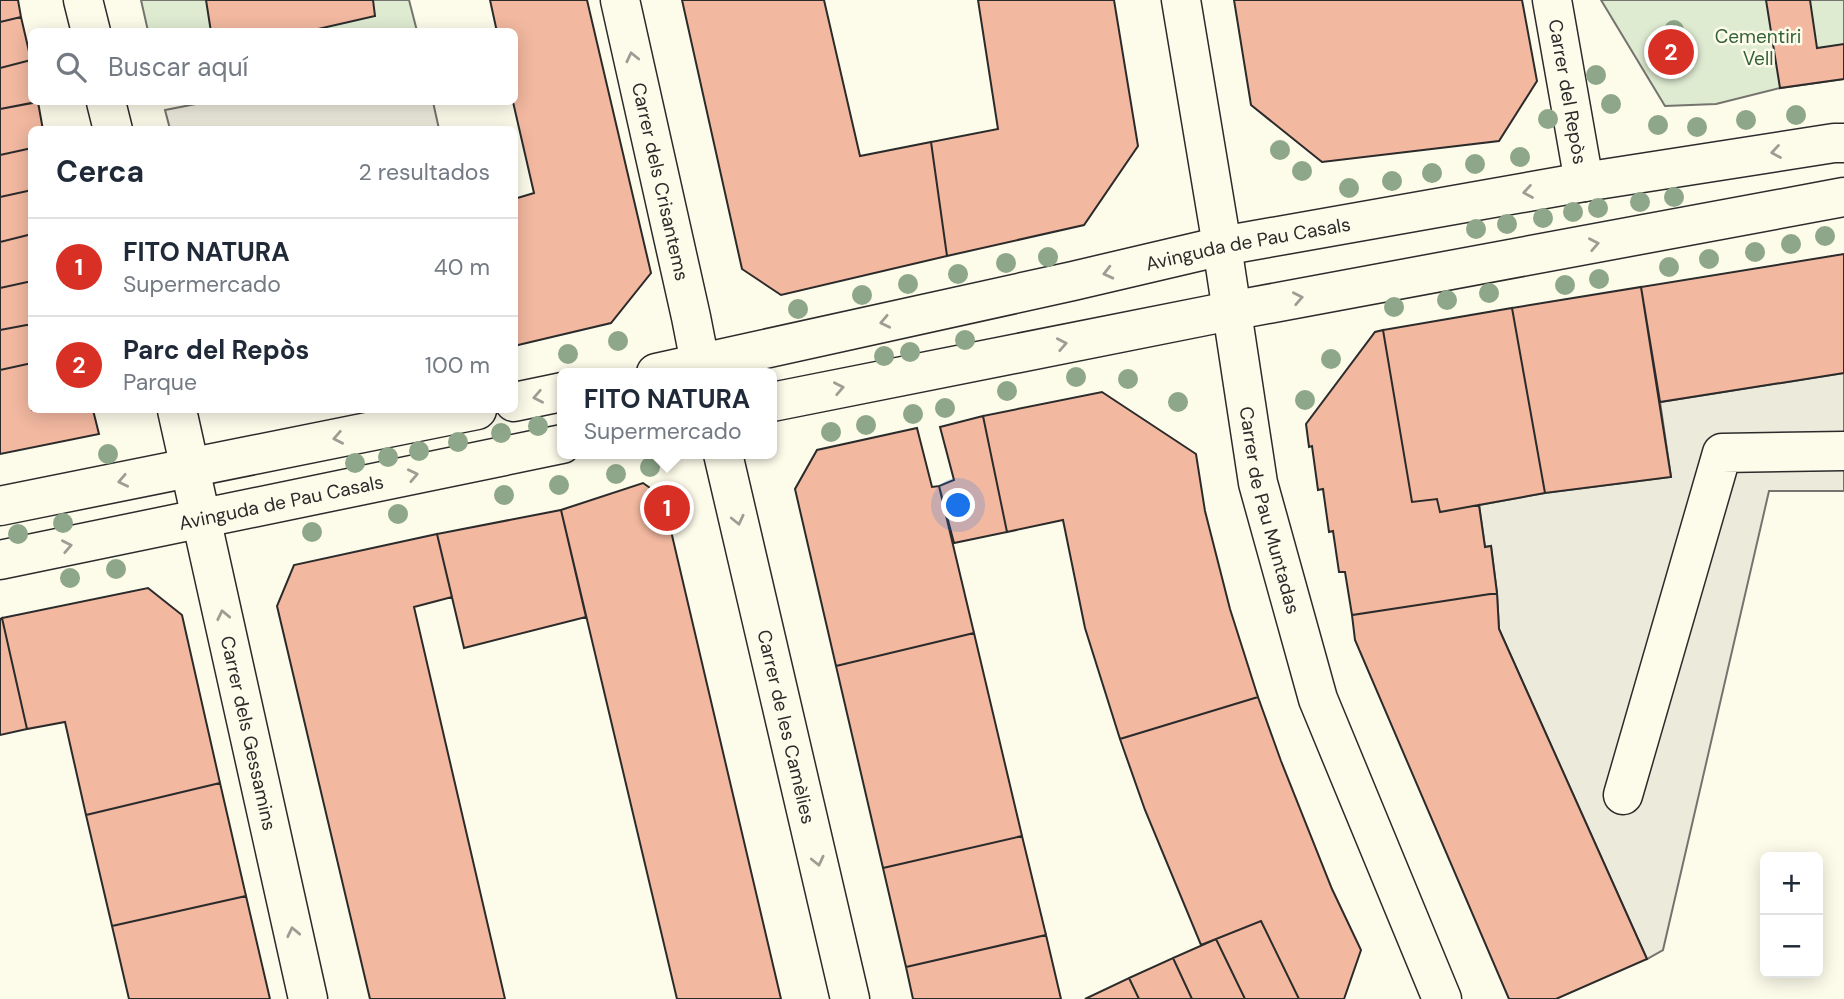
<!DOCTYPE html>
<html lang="es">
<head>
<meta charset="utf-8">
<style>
  :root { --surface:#fff; --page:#f2f2f3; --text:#1f2937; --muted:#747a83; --line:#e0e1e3; --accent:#d93025 }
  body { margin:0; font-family:"DM Sans",sans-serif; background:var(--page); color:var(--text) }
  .controls { position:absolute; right:21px; bottom:21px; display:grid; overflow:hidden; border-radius:10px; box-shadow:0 4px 18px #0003 }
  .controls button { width:63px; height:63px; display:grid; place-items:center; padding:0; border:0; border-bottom:2px solid var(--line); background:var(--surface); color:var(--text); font:35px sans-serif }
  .you { position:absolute; left:959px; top:506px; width:24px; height:24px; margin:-18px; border:5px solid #fff; border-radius:50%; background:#1a73e8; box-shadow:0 0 0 10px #1a73e833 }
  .badge { display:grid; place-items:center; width:46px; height:46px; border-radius:50%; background:var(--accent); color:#fff; font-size:23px; font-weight:700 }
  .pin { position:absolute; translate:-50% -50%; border:4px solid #fff; box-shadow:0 2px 7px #0006 }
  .popup { position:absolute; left:557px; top:368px; width:220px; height:91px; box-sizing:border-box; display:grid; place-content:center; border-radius:10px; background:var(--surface); filter:drop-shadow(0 2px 5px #0005); font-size:23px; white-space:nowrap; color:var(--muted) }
  .popup b { font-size:26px; color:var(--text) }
  .popup::after { content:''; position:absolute; left:50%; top:100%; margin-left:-14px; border:14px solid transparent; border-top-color:var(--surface) }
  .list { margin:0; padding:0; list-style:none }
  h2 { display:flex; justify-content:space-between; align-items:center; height:91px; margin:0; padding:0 28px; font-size:30px }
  h2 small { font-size:23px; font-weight:400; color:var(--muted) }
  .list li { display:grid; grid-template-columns:46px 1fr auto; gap:21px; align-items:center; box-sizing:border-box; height:98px; padding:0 28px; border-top:2px solid var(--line) }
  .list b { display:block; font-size:26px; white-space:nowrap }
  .list p { margin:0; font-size:23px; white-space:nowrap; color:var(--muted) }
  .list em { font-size:23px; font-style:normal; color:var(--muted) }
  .icon { flex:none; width:38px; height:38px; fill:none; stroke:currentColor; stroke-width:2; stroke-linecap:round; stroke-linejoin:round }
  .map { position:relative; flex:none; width:1844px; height:999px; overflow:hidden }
  .search { position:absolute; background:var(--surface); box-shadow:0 4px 18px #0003; left:28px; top:28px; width:490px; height:77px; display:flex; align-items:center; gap:18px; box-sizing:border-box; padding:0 24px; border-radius:10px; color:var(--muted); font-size:26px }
  .panel { position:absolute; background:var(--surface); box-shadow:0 4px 18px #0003; left:28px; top:126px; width:490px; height:287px; border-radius:10px }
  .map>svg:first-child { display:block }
  .green { fill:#deebd1; stroke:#74746e; stroke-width:2 }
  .parking { fill:#eceadb; stroke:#74746e; stroke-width:2 }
  .building { fill:#f2b8a0; stroke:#2b2b2b; stroke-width:2 }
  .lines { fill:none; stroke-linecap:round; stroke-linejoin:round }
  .minor-casing { stroke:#2b2b2b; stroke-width:41 }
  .minor { stroke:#fdfbea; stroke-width:38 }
  .tree { fill:#8ea78a }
  .oneway { stroke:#9e9d94 }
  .labels { text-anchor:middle; stroke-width:5; stroke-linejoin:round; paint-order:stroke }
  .park-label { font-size:19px; fill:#34623c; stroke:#fdfbea }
  .street-label { font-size:19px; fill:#2b2b2b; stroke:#fdfbea }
</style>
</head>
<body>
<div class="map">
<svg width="1844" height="999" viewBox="0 0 1844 999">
  <rect width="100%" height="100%" fill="#fdfbea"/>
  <path class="green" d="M141,0H409L417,31H148Z
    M1601,0H1844V79L1780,88L1716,104L1665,106Z"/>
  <path class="parking" d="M206,102H433L439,129H170L165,110Z
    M1844,373V491H1769L1663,950L1647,959L1499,629L1497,593L1491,546L1485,547L1479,505L1545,493L1671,477L1660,402Z"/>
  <path class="building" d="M0,0H18L21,17L0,22Z
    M206,0H373L375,16L305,32H211Z
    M490,0H587L651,273L611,323L514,346V199L534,193L513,102L514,32H497Z
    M682,0H824L860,156L931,142L947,256L781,295L742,269Z
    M978,0H1114L1138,146L1084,225L947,256L931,142L998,129Z
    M1234,0H1522L1537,81L1499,141L1322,162L1251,105Z
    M1766,0H1810L1817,48L1844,44V79L1780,88Z
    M21,17L31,60L0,68V22Z
    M31,60L32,102H36L0,109V68Z
    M38,102L43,130H32V148L0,155V109Z
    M32,148V190L0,197V155Z
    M32,190V234L0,242V197Z
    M32,234V281L0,288V242Z
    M1844,254V373L1660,402L1641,287Z
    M32,281V324L0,330V288Z
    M1641,287L1671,477L1545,493L1512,308Z
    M1512,308L1545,493L1440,512L1437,499L1412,502L1383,330Z
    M32,324V363L0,370V330Z
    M1383,330L1412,502L1437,499L1440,512L1479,505L1485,547L1491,546L1497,593L1352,615L1345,572H1339L1333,531L1329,532L1323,489L1318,490L1312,446L1309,447L1306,424L1375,332Z
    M32,363V410H93L99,434L0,454V370Z
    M1102,392L1196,454L1205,511L1230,609L1258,697L1120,739L1085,628L1063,520L1007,532L983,416Z
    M983,416L1007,532L954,543L939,486L954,480L940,427Z
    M917,428L932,487L939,486L974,633L836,666L795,489L817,450Z
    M643,483L663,497L781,999H677L561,510Z
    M561,510L586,617L464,648L437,534Z
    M437,534L452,597L414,607L505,999H370L277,606L294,565Z
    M148,588L182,615L220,783L86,815L65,722L27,729L2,618Z
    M1497,593L1499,629L1647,959L1556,999H1509L1355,640L1352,615Z
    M2,618L27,729L0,735V619Z
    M974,633L1022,836L883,868L836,666Z
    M1258,697L1281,761L1332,889L1361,950L1344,999H1299L1261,921L1201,945L1145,810L1120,739Z
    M220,783L246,896L112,926L86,815Z
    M1022,836L1046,935L906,967L883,868Z
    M246,896L270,999H129L112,926Z
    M1261,921L1299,999H1245L1216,939Z
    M1046,935L1061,999H913L906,967Z
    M1216,939L1245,999H1192L1173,958Z
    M1173,958L1192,999H1139L1129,978Z
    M1129,978L1139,999H1085Z"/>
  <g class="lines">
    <g class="minor-casing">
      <g id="minor">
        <path d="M83,0L91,32"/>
        <path id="s1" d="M620,0L691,317L702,373"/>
        <path id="s2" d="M1181,0L1222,246L1258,483L1318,699L1442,999"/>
        <path id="s3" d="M1552,0L1584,182"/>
        <path d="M106,102L113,130"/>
        <path id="s4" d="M656,373L1073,281L1222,246L1584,182L1834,143H1844"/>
        <path d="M514,402L562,392"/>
        <path d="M772,402L1230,311L1844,197"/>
        <path id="s5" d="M177,410L308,999"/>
        <path id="s6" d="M723,454L850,999"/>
        <path d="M0,506L477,410"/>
        <path id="s7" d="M0,560L562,444"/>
        <path d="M1623,795L1722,453L1844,451"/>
      </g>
    </g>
    <use href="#minor" class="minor"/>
  </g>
  <g class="tree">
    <circle cx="1674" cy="30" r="10"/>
    <circle cx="1596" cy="75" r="10"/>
    <circle cx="1611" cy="104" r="10"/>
    <circle cx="1796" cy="115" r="10"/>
    <circle cx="1548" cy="119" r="10"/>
    <circle cx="1746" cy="120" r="10"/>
    <circle cx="1658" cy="125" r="10"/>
    <circle cx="1697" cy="127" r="10"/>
    <circle cx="1280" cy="150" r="10"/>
    <circle cx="1520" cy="157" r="10"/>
    <circle cx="1475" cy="164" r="10"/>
    <circle cx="1302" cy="171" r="10"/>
    <circle cx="1432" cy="173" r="10"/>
    <circle cx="1392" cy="181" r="10"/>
    <circle cx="1349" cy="188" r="10"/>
    <circle cx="1674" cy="197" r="10"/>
    <circle cx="1640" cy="202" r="10"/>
    <circle cx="1598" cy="208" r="10"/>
    <circle cx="1573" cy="212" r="10"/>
    <circle cx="1543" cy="218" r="10"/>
    <circle cx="1507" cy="224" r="10"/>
    <circle cx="1476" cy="229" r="10"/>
    <circle cx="1825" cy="236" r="10"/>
    <circle cx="1791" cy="244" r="10"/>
    <circle cx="1755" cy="252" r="10"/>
    <circle cx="1048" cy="257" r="10"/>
    <circle cx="1709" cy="259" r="10"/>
    <circle cx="1006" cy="263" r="10"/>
    <circle cx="1669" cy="267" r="10"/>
    <circle cx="958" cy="274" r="10"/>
    <circle cx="1599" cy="279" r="10"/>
    <circle cx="908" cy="284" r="10"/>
    <circle cx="1565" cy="285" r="10"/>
    <circle cx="1489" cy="293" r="10"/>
    <circle cx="862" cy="295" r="10"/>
    <circle cx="1447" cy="300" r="10"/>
    <circle cx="1394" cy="307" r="10"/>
    <circle cx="798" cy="309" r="10"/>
    <circle cx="965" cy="340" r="10"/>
    <circle cx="618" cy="341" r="10"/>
    <circle cx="910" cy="352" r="10"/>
    <circle cx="568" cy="354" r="10"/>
    <circle cx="884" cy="356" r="10"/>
    <circle cx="1331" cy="359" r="10"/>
    <circle cx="1076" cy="377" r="10"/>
    <circle cx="1128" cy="379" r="10"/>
    <circle cx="1007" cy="391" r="10"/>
    <circle cx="1305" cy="400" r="10"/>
    <circle cx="1178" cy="402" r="10"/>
    <circle cx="945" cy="408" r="10"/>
    <circle cx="913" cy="414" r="10"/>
    <circle cx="866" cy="425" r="10"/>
    <circle cx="538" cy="426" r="10"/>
    <circle cx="831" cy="432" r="10"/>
    <circle cx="501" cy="433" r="10"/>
    <circle cx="458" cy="442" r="10"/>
    <circle cx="419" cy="451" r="10"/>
    <circle cx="108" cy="454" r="10"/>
    <circle cx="388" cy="457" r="10"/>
    <circle cx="355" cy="463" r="10"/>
    <circle cx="650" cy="467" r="10"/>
    <circle cx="616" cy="474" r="10"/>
    <circle cx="559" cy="485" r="10"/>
    <circle cx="504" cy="495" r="10"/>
    <circle cx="398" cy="514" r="10"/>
    <circle cx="63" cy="523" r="10"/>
    <circle cx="312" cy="532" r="10"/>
    <circle cx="18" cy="534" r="10"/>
    <circle cx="116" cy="569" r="10"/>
    <circle cx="70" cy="578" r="10"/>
  </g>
  <defs><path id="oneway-chevron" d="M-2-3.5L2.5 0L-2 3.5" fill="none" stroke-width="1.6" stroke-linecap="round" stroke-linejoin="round" transform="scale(1.75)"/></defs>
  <g class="oneway">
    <use href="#oneway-chevron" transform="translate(632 57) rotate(-103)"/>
    <use href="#oneway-chevron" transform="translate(1776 152) rotate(171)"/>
    <use href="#oneway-chevron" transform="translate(1528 192) rotate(170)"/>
    <use href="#oneway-chevron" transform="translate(1594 244) rotate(-11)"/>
    <use href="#oneway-chevron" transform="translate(1108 273) rotate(166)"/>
    <use href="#oneway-chevron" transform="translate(1298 298) rotate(-11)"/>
    <use href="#oneway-chevron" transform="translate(885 322) rotate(168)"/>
    <use href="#oneway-chevron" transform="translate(1062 344) rotate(-11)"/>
    <use href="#oneway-chevron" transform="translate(839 388) rotate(-11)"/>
    <use href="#oneway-chevron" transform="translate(538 397) rotate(169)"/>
    <use href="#oneway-chevron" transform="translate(338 438) rotate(169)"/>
    <use href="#oneway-chevron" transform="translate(413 475) rotate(-12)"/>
    <use href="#oneway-chevron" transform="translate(123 481) rotate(168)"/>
    <use href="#oneway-chevron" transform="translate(738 520) rotate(77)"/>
    <use href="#oneway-chevron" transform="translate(67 546) rotate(-11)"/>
    <use href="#oneway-chevron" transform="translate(223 615) rotate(-102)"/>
    <use href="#oneway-chevron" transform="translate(818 861) rotate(77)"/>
    <use href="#oneway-chevron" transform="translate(293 932) rotate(-102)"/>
  </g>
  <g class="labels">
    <g class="park-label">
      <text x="1758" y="43">Cementiri<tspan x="1758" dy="22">Vell</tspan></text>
    </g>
    <g class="street-label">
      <text dy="7" stroke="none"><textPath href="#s3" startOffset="93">Carrer del Repòs</textPath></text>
      <text dy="7" stroke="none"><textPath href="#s1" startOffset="186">Carrer dels Crisantems</textPath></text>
      <text dy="7" stroke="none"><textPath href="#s4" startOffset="606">Avinguda de Pau Casals</textPath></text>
      <text dy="7" stroke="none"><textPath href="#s7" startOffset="287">Avinguda de Pau Casals</textPath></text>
      <text dy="7" stroke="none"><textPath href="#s2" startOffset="518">Carrer de Pau Muntadas</textPath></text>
      <text dy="7" stroke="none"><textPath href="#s6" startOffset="280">Carrer de les Camèlies</textPath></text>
      <text dy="7" stroke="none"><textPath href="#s5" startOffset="331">Carrer dels Gessamins</textPath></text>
    </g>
  </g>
</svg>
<div class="controls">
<button>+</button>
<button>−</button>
</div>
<div class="you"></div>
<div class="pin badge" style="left:667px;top:508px">1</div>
<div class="popup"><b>FITO NATURA</b>Supermercado</div>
<div class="pin badge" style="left:1671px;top:52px">2</div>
<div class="search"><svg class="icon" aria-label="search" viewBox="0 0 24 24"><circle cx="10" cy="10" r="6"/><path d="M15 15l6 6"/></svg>Buscar aquí</div>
<section class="panel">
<h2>Cerca<small>2 resultados</small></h2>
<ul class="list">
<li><span class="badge">1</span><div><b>FITO NATURA</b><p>Supermercado</p></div><em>40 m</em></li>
<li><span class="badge">2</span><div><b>Parc del Repòs</b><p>Parque</p></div><em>100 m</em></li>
</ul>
</section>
</div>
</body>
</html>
